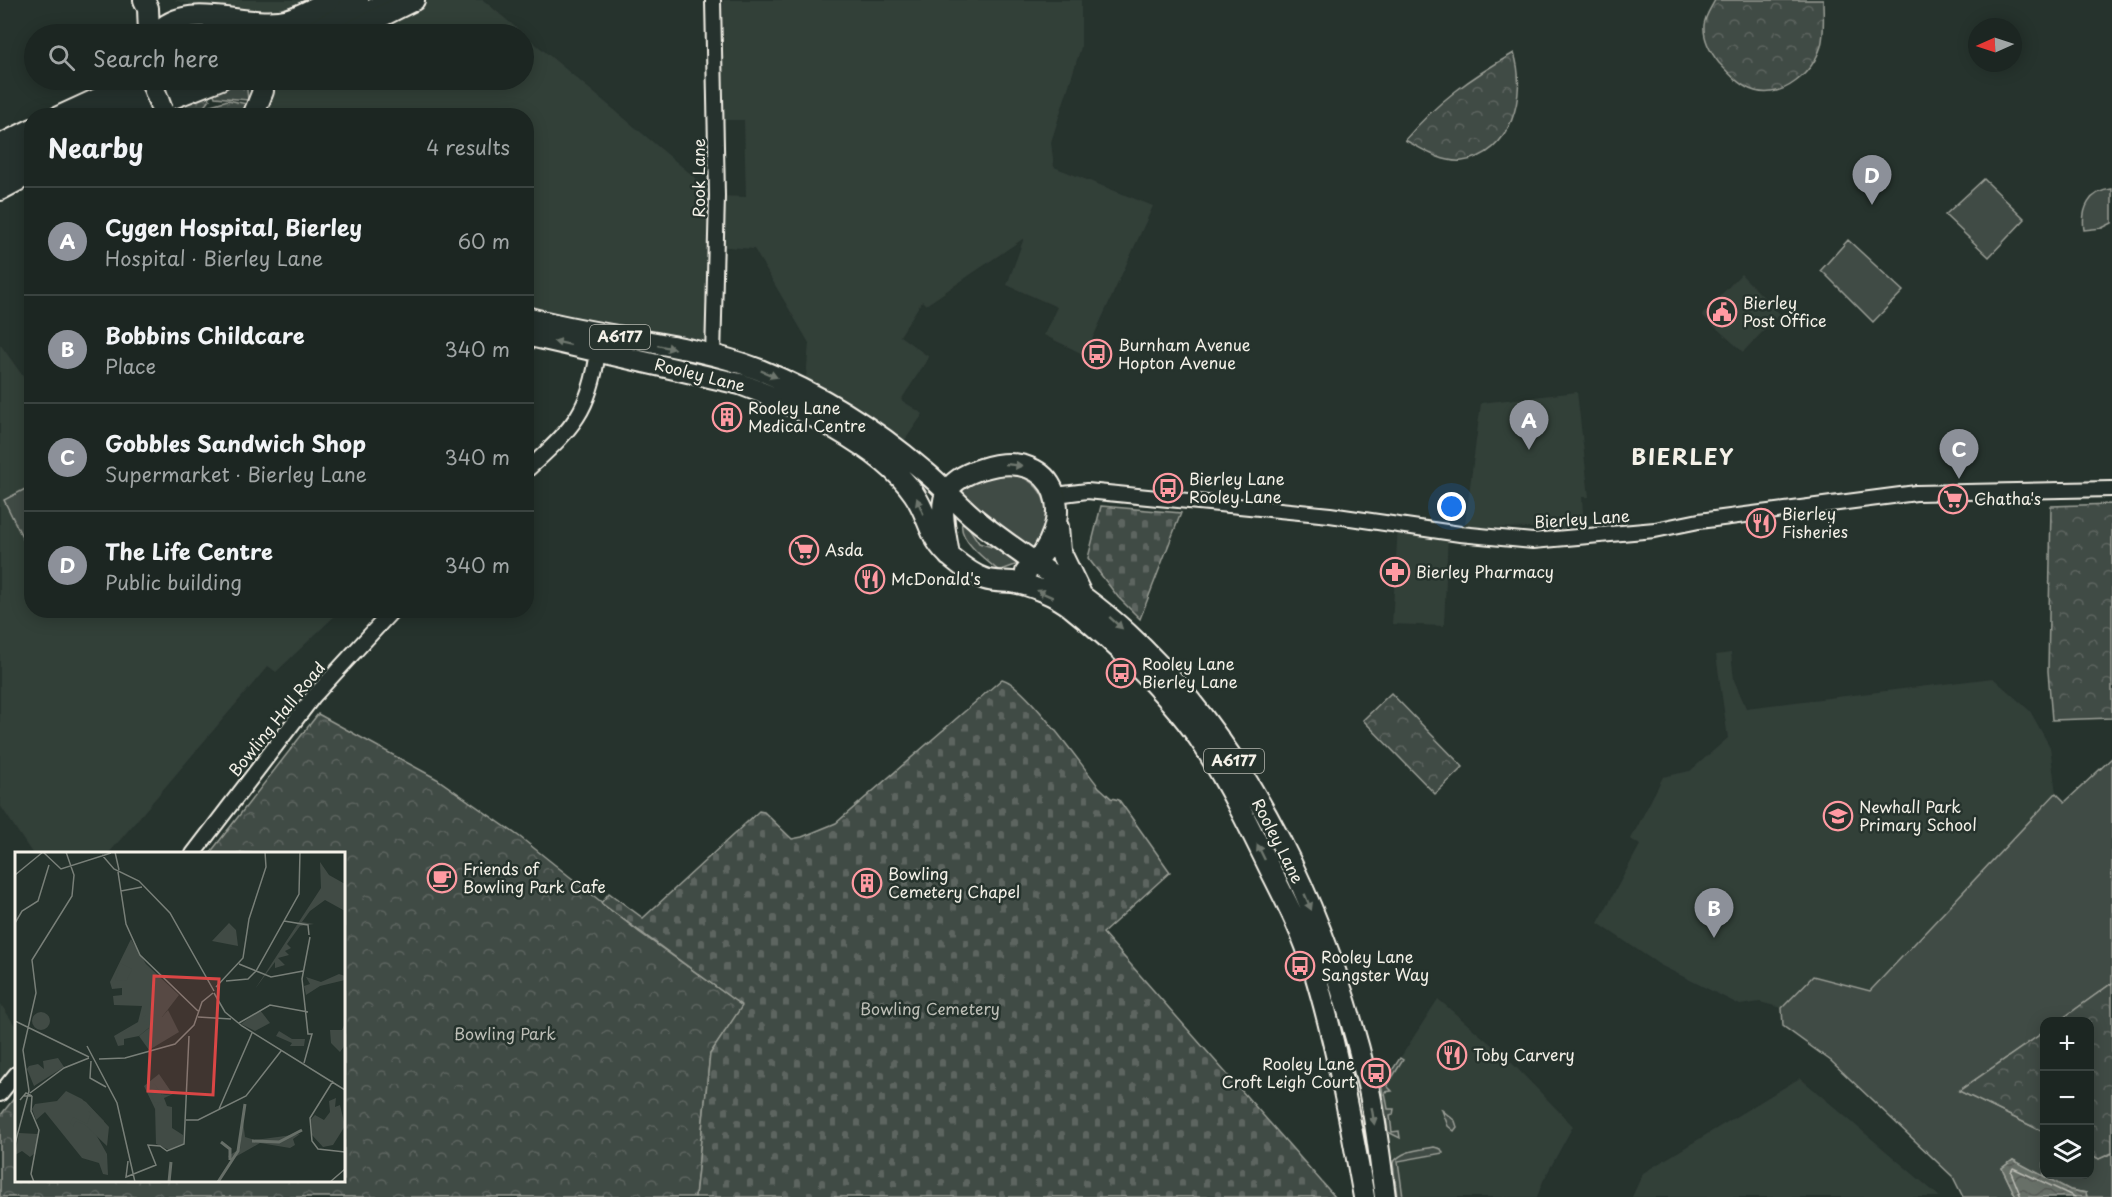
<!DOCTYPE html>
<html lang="en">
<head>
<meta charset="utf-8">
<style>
  :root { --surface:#1c2622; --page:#252e2a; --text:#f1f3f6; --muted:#a0a5a5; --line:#3a4340; --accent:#8c9099 }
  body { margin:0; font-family:"Playpen Sans",sans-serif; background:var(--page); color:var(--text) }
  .controls { position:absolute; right:18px; bottom:18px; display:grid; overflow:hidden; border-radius:12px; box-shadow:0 3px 15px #0003 }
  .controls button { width:54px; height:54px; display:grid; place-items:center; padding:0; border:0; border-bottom:2px solid var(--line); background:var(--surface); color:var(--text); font:30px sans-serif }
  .compass { position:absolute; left:1968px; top:18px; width:54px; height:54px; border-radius:50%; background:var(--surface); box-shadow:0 3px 15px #0003; rotate:267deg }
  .you { position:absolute; left:1452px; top:507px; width:21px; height:21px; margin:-15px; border:4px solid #fff; border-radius:50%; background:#1a73e8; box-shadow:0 0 0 9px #1a73e833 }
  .badge { display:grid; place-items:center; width:39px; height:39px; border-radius:50%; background:var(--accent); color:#fff; font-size:20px; font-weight:700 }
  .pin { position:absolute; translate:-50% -50px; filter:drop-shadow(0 2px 3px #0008) }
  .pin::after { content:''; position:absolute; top:32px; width:21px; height:18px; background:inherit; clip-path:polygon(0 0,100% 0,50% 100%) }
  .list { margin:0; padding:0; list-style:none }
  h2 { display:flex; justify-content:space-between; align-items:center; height:78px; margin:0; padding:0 24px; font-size:26px }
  h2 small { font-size:20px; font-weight:400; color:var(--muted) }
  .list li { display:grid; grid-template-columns:39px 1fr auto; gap:18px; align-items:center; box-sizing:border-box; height:108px; padding:0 24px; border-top:2px solid var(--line) }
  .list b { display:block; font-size:22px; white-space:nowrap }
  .list p { margin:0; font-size:20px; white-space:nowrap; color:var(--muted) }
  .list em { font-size:20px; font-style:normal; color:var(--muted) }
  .icon { flex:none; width:33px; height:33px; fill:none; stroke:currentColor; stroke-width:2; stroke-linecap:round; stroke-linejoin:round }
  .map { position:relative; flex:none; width:2112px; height:1197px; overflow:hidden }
  .search { position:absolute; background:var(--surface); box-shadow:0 3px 15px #0003; left:24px; top:24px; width:510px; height:66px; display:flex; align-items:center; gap:15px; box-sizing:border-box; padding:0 21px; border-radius:33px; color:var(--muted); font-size:22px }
  .panel { position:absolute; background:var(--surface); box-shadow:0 3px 15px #0003; left:24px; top:108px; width:510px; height:510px; border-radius:24px }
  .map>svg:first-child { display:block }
  .built { fill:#333f39 }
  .grass { fill:#414b45; stroke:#9a9e96; stroke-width:1.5 }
  .forest { fill:url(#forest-crowns); stroke:#9a9e96; stroke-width:1.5 }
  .cemetery { fill:url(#cemetery-stones); stroke:#9a9e96; stroke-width:1.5 }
  .water { fill:url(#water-waves); stroke:#9fa39b; stroke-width:1.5 }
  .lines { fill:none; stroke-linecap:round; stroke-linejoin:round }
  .shore { stroke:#bcbdb5; stroke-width:1.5 }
  .tertiary-casing { stroke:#f4f1e8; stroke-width:18 }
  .primary-casing { stroke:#f4f1e8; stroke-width:22 }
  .trunk-casing { stroke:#f4f1e8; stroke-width:24 }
  .tertiary { stroke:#26332d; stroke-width:14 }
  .primary { stroke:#26332d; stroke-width:18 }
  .trunk { stroke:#26332d; stroke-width:20 }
  .trunk-bridge-casing { stroke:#f4f1e8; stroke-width:24; stroke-linecap:butt }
  .trunk-bridge { stroke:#26332d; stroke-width:20 }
  .oneway { fill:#6e766e }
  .labels { text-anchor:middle; stroke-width:5; stroke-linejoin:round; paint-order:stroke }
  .shield { fill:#26332d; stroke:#b6b8b0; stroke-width:1.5 }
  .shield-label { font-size:15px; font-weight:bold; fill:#f4f1e8 }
  .street-label { font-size:16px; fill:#f4f1e8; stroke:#26332d }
  .poi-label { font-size:16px; fill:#f4f1e8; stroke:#26332d; text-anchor:start }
  .park-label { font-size:16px; fill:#bebfb7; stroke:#26332d }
  .district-label { font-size:22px; font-weight:bold; letter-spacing:1.5px; fill:#f4f1e8; stroke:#26332d }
  .inset-river { fill:none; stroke:#676f68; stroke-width:3 }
  .inset-road { fill:none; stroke:#787f78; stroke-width:1.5 }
  .view { fill:#da4645; fill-opacity:0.15; stroke:#da4645; stroke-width:3 }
  .inset-edge { fill:none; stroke:#f4f1e8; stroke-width:3 }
</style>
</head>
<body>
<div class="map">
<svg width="2112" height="1197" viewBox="0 0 2112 1197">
  <defs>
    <pattern id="forest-crowns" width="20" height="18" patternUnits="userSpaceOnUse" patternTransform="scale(1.5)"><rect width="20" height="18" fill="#414b45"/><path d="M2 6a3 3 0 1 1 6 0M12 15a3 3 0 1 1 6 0" fill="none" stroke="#5d6560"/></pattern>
    <pattern id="cemetery-stones" width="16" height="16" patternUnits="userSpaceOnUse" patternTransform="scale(1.5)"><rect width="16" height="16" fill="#414b45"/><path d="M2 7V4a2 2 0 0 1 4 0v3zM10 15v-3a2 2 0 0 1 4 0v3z" fill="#5d6560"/></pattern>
    <pattern id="water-waves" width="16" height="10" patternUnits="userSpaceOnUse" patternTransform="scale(1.5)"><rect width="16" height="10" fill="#676f68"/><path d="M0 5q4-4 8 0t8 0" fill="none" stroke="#565a55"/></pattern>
  </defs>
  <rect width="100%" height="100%" fill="#26332d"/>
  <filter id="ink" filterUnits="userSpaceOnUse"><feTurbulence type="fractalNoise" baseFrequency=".0167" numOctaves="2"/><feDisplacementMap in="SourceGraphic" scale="12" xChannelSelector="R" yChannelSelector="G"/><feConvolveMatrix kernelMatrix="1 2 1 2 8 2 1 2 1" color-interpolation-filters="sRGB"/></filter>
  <g filter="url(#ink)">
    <path class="built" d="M174,0H321L273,21L240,32L224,14Z
      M414,0H483L717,196L746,197L744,120H724L723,0H1081V47L1051,142L1054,167L1153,206L1085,355L1044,335L1057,307L1007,285L1024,238L926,305L922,301L900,336L929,357L901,400L923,414L898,450L805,391L809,343L754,249L716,246L713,357L527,313L526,116H253L270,80H524V34H346Z
      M1741,274L1780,314L1743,352L1702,315Z
      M0,344L27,382L31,380L32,610L340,611L276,672L268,666L109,853H32L0,805Z
      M1577,392L1589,497H1582L1584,529L1476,527L1465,524L1481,403Z
      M1398,526L1448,532L1444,626L1392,624Z
      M1731,653L1734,680L1746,708L1993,678L2030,711L2050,747L2056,793L1869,991L1813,976L1782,1008L1760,1002L1740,1005L1660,965L1598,923L1640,845L1631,839L1663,777L1690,771L1728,738L1716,655Z
      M1438,999L1507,1058L1573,1126L1543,1181L1537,1197H1385L1368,1088L1388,1077Z
      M0,1003L16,1027V1060L0,1080Z
      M1800,1078L1940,1197H1632L1643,1173Z"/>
    <path class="grass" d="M1984,179L2025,219L1989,257L1945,215Z
      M2112,189V223L2102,228L2084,230C2081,209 2089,191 2112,189Z
      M1848,240L1903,291L1873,322L1821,270Z
      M1009,473C1051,482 1054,518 1034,551L997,524L959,490L976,480Z
      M31,486V555L4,500Z
      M962,523L967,525L979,543L995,548L1018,564L999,571C987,561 958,540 962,523Z
      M2112,758V983L2059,1021L2044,1022V1032L1959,1091L2044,1132V1174H2090V1154L2099,1159L2112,1153V1197H2087L2086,1193L2070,1190L2013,1160L2002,1168L2016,1197H1963L1953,1177L1831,1061L1783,1026L1782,1008L1813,976L1870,991L2056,793L2065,802Z
      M1400,1058L1403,1060L1387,1086L1392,1091L1385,1092L1388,1109H1394L1393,1115L1390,1116L1392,1132L1399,1131L1400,1138L1388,1132L1381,1081L1388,1077Z
      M1442,1110L1455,1121L1457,1127L1454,1131L1448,1126Z
      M1434,1147L1441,1149L1443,1153L1398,1161L1403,1197H1397L1393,1163C1402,1150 1419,1150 1434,1147Z"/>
    <path class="forest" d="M1715,0H1823C1823,15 1825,31 1821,46C1813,72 1784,99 1755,91C1740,87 1729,73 1719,63C1711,53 1703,39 1704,25C1705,16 1711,8 1715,0Z
      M204,22L201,34H171L181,27Z
      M1514,53C1527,94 1512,155 1462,161C1442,163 1422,149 1405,140C1438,101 1470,78 1514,53Z
      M235,80H246L248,100L215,97L212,88Z
      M207,91L210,99L197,115H179L175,104Z
      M228,100L247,104L242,115L202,116L211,105Z
      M2112,504V718L2052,720L2048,671L2051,506Z
      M1391,693L1463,767L1435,794L1363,720Z
      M318,714L437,779L520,837L639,932L743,1006L710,1054L695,1197H0V1116L16,1096V1180H344V854L210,853Z
      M2112,983V1153L2099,1159L2090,1154V1022L2059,1021Z
      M2044,1032V1132L1959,1091Z"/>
    <path class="cemetery" d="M1101,506L1181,513L1140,619L1118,597L1088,558Z
      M1002,679C1025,684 1082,766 1099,787L1111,798L1119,800L1170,872L1103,933L1335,1197H695L710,1054L742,1006L601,903L609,893L643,918L759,811L764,812L792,839L802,837L836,823Z"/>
    <path class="water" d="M2013,1160L2070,1190L2086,1193L2087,1197H2016L2002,1168Z"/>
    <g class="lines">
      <path class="shore" d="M2021,1197L2011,1172L2013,1168L2075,1197"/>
      <g class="tertiary-casing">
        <path id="tertiary" d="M713,0L717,196L713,357
          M526,471C570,430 590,414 598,351
          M1056,495L1087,491L1330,515L1460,534L1533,541L1655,530L1699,521L1916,493L2112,489
          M193,854L313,697L393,610
          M0,1094L16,1074"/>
      </g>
      <g class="primary-casing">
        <path id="primary" d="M287,34L359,0
          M325,34L389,0
          M58,116L119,88L131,80
          M89,116L174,80
          M129,116L221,80
          M0,144L32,128
          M0,161L32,145
          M0,175L32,159
          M0,191L32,174"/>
      </g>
      <g class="trunk-casing">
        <path id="trunk" d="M144,0L148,8L149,34
          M156,34C186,0 237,26 279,21C296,20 315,7 330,0
          M346,34L414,0
          M253,116L263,91L260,80
          M526,317C601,338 689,342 760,370C820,394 875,429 924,471C943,486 959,506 978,521C1026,560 1081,590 1127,633C1253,750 1329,919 1368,1085C1376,1121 1380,1160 1385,1197
          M526,335L740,384C792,403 883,447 914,494C930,517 928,539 953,559C963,567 973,575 985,579C994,582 1003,581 1012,582C1031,585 1058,596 1072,608C1114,641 1176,701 1204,746C1229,785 1249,826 1269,867C1285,899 1303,933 1313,967C1336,1042 1350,1120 1364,1197
          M1058,527L1060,551L1080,592
          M949,556C947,539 938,507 947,492C954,479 968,473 981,469C1059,444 1082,522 1026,572"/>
      </g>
      <use href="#tertiary" class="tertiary"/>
      <use href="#primary" class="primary"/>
      <use href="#trunk" class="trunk"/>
      <g class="trunk-bridge-casing">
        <path id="trunk-bridge" d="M152,83L162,110"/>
      </g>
      <use href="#trunk-bridge" class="trunk-bridge"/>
    </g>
    <defs><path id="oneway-solid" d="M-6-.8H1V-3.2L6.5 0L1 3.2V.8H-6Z" transform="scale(1.5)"/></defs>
    <g class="oneway">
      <use href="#oneway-solid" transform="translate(562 343) rotate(-168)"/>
      <use href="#oneway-solid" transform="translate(666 347) rotate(12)"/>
      <use href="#oneway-solid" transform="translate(769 374) rotate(23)"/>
      <use href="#oneway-solid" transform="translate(1014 465) rotate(6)"/>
      <use href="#oneway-solid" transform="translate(920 506) rotate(-112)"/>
      <use href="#oneway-solid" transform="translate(1045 594) rotate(-156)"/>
      <use href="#oneway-solid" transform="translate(1116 623) rotate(42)"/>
      <use href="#oneway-solid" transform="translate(1261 852) rotate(-116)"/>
      <use href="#oneway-solid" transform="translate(1308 902) rotate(67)"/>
      <use href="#oneway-solid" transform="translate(1373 1116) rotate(81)"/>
    </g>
  </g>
  <defs>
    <g id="civic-ring" transform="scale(1.5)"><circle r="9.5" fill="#26332d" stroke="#ff9aa2" stroke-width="1.5"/><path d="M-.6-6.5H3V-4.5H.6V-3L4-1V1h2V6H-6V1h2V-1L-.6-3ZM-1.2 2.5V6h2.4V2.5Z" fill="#ff9aa2"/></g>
    <g id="bus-ring" transform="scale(1.5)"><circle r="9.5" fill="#26332d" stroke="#ff9aa2" stroke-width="1.5"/><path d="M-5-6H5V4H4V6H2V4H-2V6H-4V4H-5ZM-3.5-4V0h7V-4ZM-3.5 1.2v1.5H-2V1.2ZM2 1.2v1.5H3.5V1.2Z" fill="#ff9aa2"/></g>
    <g id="building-ring" transform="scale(1.5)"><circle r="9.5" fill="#26332d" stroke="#ff9aa2" stroke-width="1.5"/><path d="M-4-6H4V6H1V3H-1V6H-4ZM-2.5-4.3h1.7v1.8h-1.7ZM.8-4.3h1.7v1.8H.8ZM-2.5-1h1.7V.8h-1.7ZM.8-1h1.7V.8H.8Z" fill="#ff9aa2"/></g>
    <g id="supermarket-ring" transform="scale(1.5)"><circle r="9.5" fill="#26332d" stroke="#ff9aa2" stroke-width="1.5"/><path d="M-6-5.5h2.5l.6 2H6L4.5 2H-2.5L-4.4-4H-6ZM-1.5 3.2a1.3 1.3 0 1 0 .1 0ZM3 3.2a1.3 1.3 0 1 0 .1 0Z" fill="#ff9aa2"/></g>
    <g id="restaurant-ring" transform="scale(1.5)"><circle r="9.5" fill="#26332d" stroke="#ff9aa2" stroke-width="1.5"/><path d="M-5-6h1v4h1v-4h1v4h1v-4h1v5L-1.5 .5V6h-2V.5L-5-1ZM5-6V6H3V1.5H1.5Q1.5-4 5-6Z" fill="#ff9aa2"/></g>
    <g id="pharmacy-ring" transform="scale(1.5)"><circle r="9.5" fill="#26332d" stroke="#ff9aa2" stroke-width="1.5"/><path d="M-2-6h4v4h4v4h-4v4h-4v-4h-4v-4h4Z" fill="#ff9aa2"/></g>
    <g id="school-ring" transform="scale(1.5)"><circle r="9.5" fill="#26332d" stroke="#ff9aa2" stroke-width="1.5"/><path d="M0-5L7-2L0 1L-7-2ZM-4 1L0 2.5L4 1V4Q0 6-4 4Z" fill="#ff9aa2"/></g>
    <g id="cafe-ring" transform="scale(1.5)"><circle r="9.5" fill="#26332d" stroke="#ff9aa2" stroke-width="1.5"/><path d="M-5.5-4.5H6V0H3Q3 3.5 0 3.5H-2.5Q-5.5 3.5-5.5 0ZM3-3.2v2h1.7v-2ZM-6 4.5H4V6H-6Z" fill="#ff9aa2"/></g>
  </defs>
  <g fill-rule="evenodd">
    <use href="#civic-ring" x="1722" y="312"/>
    <use href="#bus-ring" x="1097" y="354"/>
    <use href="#building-ring" x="727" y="417"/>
    <use href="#bus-ring" x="1168" y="488"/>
    <use href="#supermarket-ring" x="1953" y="499"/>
    <use href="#restaurant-ring" x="1761" y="523"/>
    <use href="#supermarket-ring" x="804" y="550"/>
    <use href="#pharmacy-ring" x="1395" y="572"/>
    <use href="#restaurant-ring" x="870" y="579"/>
    <use href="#bus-ring" x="1121" y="673"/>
    <use href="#school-ring" x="1838" y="816"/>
    <use href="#cafe-ring" x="442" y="878"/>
    <use href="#building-ring" x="867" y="883"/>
    <use href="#bus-ring" x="1300" y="966"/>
    <use href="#restaurant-ring" x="1452" y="1055"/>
    <use href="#bus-ring" x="1376" y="1073"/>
  </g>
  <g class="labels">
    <g class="shield">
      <rect x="590" y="325" width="60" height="24" rx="4.5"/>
      <rect x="1204" y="749" width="60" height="24" rx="4.5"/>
    </g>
    <g class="shield-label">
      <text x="620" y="342">A6177</text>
      <text x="1234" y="766">A6177</text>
    </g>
    <g class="street-label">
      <text transform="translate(699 178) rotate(-90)" y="6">Rook Lane</text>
      <text transform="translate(700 375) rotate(14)" y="6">Rooley Lane</text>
      <text transform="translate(1582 519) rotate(-4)" y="6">Bierley Lane</text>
      <text transform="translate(277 719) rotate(-51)" y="6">Bowling Hall Road</text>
      <text transform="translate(1278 841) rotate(63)" y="6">Rooley Lane</text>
    </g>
    <g class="poi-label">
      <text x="1743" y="309">Bierley<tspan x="1743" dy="18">Post Office</tspan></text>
      <text x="1118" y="351">Burnham Avenue<tspan x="1118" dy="18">Hopton Avenue</tspan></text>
      <text x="748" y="414">Rooley Lane<tspan x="748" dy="18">Medical Centre</tspan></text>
      <text x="1189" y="485">Bierley Lane<tspan x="1189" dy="18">Rooley Lane</tspan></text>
      <text x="1974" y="505">Chatha's</text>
      <text x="1782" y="520">Bierley<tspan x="1782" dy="18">Fisheries</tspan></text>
      <text x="825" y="556">Asda</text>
      <text x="1416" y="578">Bierley Pharmacy</text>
      <text x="891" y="585">McDonald's</text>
      <text x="1142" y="670">Rooley Lane<tspan x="1142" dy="18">Bierley Lane</tspan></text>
      <text x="1859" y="813">Newhall Park<tspan x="1859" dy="18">Primary School</tspan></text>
      <text x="463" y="875">Friends of<tspan x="463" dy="18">Bowling Park Cafe</tspan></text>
      <text x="888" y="880">Bowling<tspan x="888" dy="18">Cemetery Chapel</tspan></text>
      <text x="1321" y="963">Rooley Lane<tspan x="1321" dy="18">Sangster Way</tspan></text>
      <text x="1473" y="1061">Toby Carvery</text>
      <text x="1355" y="1070" text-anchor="end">Rooley Lane<tspan x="1355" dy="18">Croft Leigh Court</tspan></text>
    </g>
    <g class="park-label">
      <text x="930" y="1015">Bowling Cemetery</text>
      <text x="505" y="1040">Bowling Park</text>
    </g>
    <g class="district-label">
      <text x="1683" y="465">BIERLEY</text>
    </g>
  </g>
  <g transform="translate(15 852)">
    <rect width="330" height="330" fill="#26332d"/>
    <path d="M305,10L314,23L330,32V59L310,48L295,59L287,70L299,72L285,74L272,92L276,96L270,99L274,103L263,106L270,113L260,116V110L240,137L306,36ZM43,206L49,215L19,234L12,217L14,214L23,212L29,217L28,209ZM144,222L157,241L147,243L139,232L137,242L148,249L140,257L129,234ZM51,239L67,247L89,269L87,281L79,279L92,302L93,323L88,322L84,311L67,306L30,260L21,268L17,257L20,252L42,249ZM321,246L320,255L325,253L330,274L318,293L308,295L297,283L296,267L300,263L309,268L315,260L314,249ZM228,269L230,285L240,288L285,282L278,287L280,293L275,296L245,291L215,308L213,304L225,297Z" fill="#414b45"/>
    <path d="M214,71L221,78L223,94L197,89ZM116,87L131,112L164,143L147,165L124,184L109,187V193L103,194L99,184L123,170L127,154L99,153L98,144L107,143V136L97,137L95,130ZM324,122L330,124V128L305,134L291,143L289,134L295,132L291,125L306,130ZM245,158L255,171L240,179L226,172ZM17 169a9 9 0 1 1 18 0a9 9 0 1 1-18 0ZM330,171V193L325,200L316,191L315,178H327ZM264,179L277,187H290L289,194H275L277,191L261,184ZM139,231L147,243L158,242L149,246L152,254L157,255V276L168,283V292L154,298L141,292L140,255L146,250L140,251L135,239ZM69,249L71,250L94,275L92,294L70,273L61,269L58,274L64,280L55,271L58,265L72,272L76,261L73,259V263H69ZM4,281L23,282L20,301L15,305L7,299L0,303Z" fill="#414b45"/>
    <path d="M153,158L164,180L134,198L124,184L134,176L127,166L134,161L147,165Z" fill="#414b45"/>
    <path d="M105,111L117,117L112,128L100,129Z" fill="#414b45"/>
    <path class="inset-river" d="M237,289L264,290L287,278M206,290L215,297V308M154,330L156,310M203,330L223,299L230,252"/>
    <path class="inset-road" d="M28,0L46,17L96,1M100,0L104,18M87,3L99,17L124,29L155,61L199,139M103,20L111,72L125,103L183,159M0,23L28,0M106,39L127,35M269,69L293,73L294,83M0,71L7,59L23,49L34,13M224,112L256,125L288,119M211,129L233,127L241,119L284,42L285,0M201,135L228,106L234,67L251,15L250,0M199,141L210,160L227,174L330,238M183,165L216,167M0,169L74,205M224,171L255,153L293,160M72,194L102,251L120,330M84,207L110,206L160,192L179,173L187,150L198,141M76,209L75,226L91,235M289,211L297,182H293L287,127L295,85M318,229L295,266L297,289L303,297L330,300M15,241L49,216L74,206M17,244L16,259L24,278L16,322L19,330M5,248L11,241L17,244H9M204,257L237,181M171,268H183L231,244L266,199M0,292L14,239L8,198L21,141L17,108L57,44L59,23L51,0M113,309L111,325L141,313L133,293L145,294L152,299L169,292L174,184M315,330L330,317"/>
    <path class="view" d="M139,124L204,127L198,243L133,239Z"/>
    <rect width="330" height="330" class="inset-edge"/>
  </g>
</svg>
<div class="controls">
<button>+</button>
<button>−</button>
<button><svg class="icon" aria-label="layers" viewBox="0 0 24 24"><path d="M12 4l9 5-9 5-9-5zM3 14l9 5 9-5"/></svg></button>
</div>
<svg class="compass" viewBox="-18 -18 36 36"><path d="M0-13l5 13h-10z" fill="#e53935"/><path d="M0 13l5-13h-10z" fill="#a0a5a5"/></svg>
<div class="you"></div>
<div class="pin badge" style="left:1529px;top:450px">A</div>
<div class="pin badge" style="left:1714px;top:938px">B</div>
<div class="pin badge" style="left:1959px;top:479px">C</div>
<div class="pin badge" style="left:1872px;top:205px">D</div>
<div class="search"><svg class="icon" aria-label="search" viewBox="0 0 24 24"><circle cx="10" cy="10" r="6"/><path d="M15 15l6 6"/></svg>Search here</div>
<section class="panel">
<h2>Nearby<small>4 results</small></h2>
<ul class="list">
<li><span class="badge">A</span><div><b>Cygen Hospital, Bierley</b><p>Hospital · Bierley Lane</p></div><em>60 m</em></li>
<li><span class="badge">B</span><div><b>Bobbins Childcare</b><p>Place</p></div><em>340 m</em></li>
<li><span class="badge">C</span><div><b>Gobbles Sandwich Shop</b><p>Supermarket · Bierley Lane</p></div><em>340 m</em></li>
<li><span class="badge">D</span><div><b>The Life Centre</b><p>Public building</p></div><em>340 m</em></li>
</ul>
</section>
</div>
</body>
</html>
